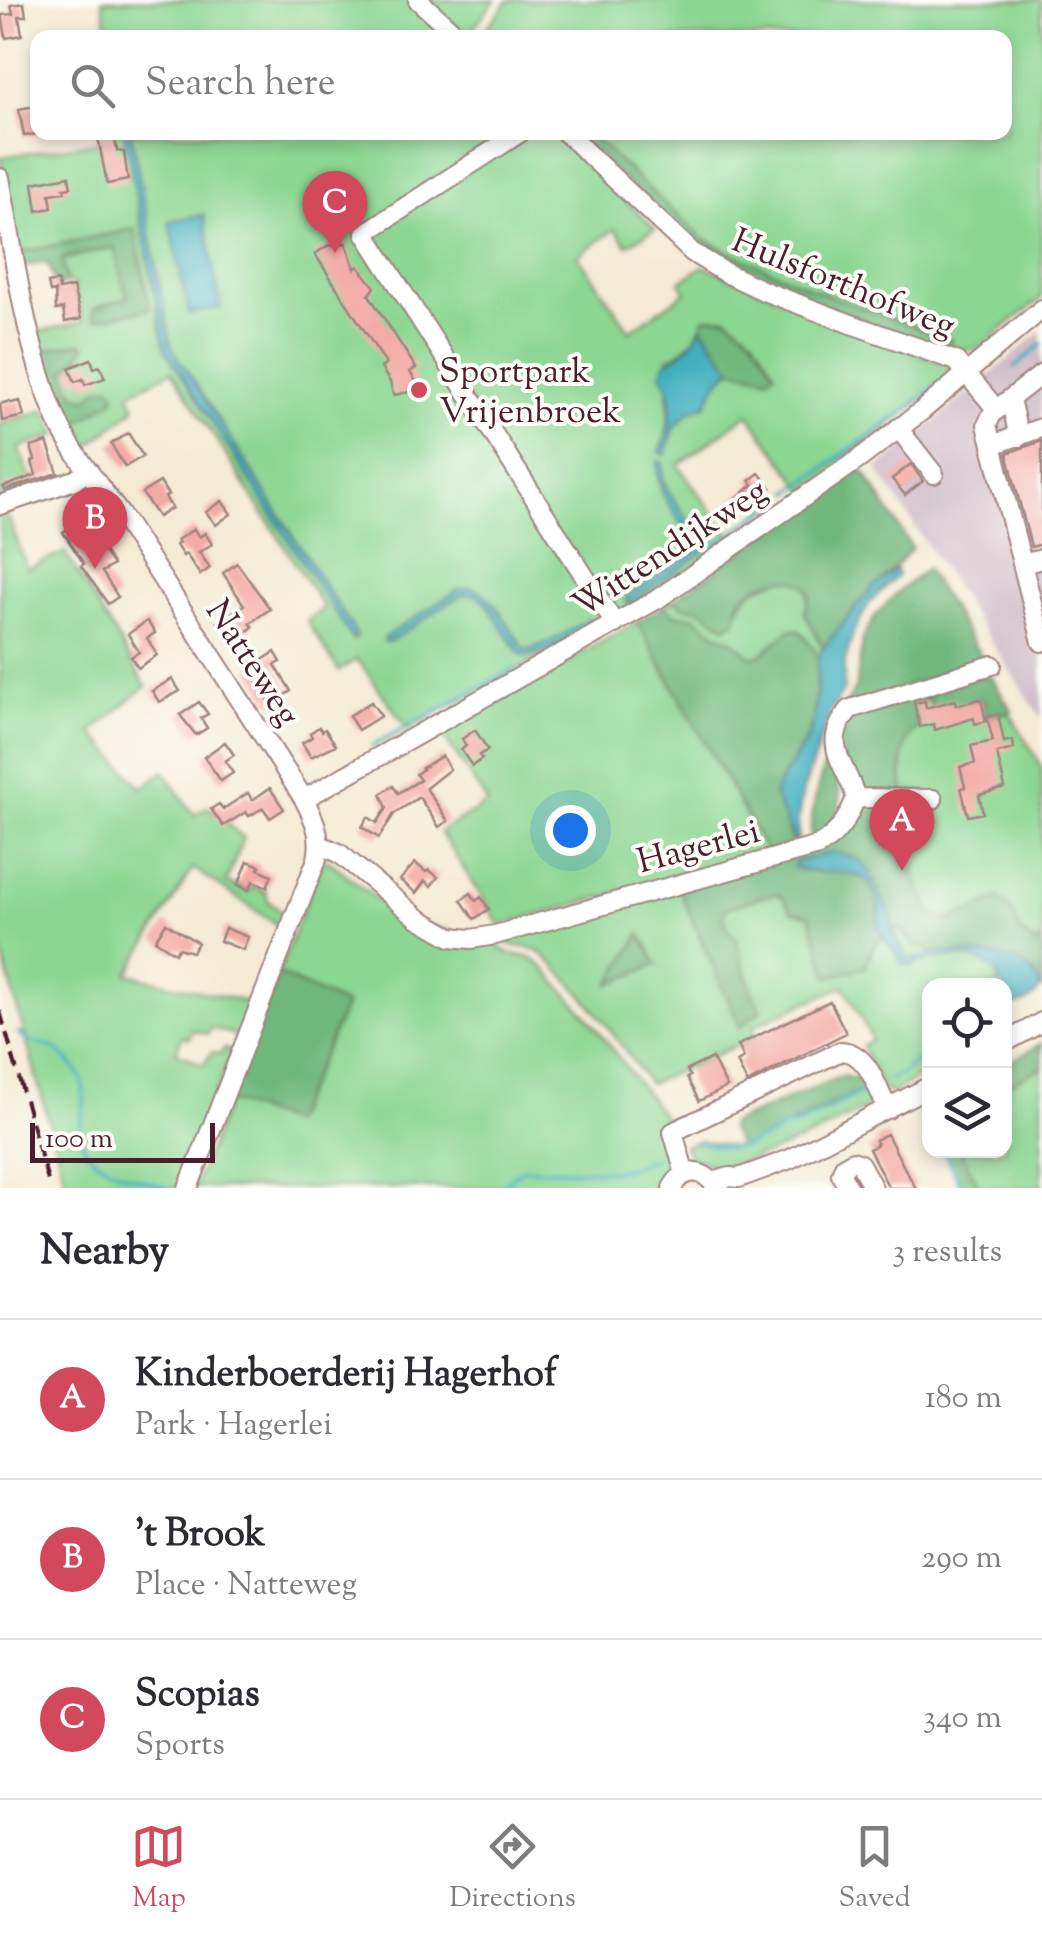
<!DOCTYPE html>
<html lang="en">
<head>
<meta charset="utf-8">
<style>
  :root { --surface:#fff; --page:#f2f2f3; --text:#2b2b33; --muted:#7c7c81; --line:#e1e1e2; --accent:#d1495b }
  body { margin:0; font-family:"Sorts Mill Goudy",serif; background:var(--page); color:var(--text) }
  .controls { position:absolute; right:30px; bottom:30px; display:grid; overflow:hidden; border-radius:20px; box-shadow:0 5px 15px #0003 }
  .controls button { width:90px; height:90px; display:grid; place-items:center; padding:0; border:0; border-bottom:2px solid var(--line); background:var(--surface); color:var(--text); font:50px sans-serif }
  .scale { position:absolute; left:30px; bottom:25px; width:185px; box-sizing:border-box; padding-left:10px; border:5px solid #4a1f2b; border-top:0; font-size:28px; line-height:35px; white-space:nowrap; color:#4a1f2b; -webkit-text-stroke:8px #fdfcf7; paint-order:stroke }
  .you { position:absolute; left:570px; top:830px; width:35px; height:35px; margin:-25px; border:8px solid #fff; border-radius:50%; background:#1a73e8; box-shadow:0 0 0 15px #1a73e833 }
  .badge { display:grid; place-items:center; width:65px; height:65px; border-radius:50%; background:var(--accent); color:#fff; font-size:32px; font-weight:700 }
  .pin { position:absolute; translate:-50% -82px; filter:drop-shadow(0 2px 5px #0008) }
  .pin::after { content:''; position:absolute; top:52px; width:35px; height:30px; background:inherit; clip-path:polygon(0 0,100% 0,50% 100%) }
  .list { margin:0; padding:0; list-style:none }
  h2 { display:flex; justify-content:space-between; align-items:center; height:130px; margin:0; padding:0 40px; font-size:42px }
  h2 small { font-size:32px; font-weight:400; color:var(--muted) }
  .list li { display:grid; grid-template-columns:65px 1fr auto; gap:30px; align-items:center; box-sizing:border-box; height:160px; padding:0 40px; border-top:2px solid var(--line) }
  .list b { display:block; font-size:38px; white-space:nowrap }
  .list p { margin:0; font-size:32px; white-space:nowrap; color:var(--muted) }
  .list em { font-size:32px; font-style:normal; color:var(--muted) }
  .icon { flex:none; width:55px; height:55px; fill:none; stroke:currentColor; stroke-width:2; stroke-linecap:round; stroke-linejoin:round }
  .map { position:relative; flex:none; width:1042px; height:1188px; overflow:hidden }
  .search { position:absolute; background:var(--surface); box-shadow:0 5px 15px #0003; left:30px; right:30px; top:30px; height:110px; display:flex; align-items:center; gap:25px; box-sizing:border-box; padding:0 35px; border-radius:20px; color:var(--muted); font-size:38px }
  .sheet { height:610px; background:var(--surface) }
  nav { display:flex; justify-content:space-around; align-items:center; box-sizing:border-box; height:140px; border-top:2px solid var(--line); background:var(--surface); font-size:28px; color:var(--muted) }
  nav a { display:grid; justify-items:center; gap:5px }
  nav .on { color:var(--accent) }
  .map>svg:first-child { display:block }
  .industrial { fill:#d1bdc9 }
  .green { fill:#8bd692; stroke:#6a7a5e; stroke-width:2.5; fill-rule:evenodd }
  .forest { fill:#70b77c; stroke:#5d6b54; stroke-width:2.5 }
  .water { fill:#41afbf; stroke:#466775; stroke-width:2.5 }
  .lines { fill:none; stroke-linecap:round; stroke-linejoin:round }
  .stream { stroke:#41afbf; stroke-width:4 }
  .building { fill:#f4a9a5 }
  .minor-casing { stroke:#a08480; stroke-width:22 }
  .minor { stroke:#fff; stroke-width:18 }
  .rail { stroke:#4a1f2b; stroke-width:4; stroke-dasharray:15 8; stroke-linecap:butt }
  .poi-dot { fill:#d1495b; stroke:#fdfcf7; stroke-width:4 }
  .labels { text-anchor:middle; stroke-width:8; stroke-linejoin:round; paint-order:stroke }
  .street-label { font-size:35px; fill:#4a1f2b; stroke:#fdfcf7 }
  .poi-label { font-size:35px; fill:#4a1f2b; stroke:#fdfcf7; text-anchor:start }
</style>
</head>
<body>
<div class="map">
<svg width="1042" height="1188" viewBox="0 0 1042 1188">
  <rect width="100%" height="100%" fill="#fdfcf7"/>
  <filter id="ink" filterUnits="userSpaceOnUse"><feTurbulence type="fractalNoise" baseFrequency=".01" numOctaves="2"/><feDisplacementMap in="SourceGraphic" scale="20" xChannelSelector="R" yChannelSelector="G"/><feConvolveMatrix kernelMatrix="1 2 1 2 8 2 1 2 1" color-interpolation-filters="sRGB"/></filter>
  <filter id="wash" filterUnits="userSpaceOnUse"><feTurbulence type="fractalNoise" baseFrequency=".0048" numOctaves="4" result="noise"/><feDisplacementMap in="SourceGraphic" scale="40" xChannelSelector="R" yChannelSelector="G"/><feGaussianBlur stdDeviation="2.25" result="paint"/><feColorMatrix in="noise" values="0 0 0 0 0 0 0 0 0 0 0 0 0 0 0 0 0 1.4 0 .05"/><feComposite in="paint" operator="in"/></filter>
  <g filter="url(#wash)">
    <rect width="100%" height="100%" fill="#f5ead4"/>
    <path class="industrial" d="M1042,331V719L877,469Z"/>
    <path class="green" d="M102,0H410L452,37H109Z
      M427,0H495L467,36Z
      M509,0H1042V298L976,350L940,347L951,340L815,290L749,262L701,237L588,133L1004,132V38H484L481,35Z
      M112,133H124L165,349L355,632L171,346L131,133H554L655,229L627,245L615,229L578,256L630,331L686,292L680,282L703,266L952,367L953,376L805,491L748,414L678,465L733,540L623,612L610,607L601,613L595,628L408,729L357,659L339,671L307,621L324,608L172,371L130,393L135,408L84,450L70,428L113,400L77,396L70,386L66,371L71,364L81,357L80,343L42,350L37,332L83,322L74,284L67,283L62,260L114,247L127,298L96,307L150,309L132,229L18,253L0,157L93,143ZM705,318L767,377L732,369L720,379L705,405L689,412L675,427L665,454L660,452C675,419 666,392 668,358C686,351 699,336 705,318ZM658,461L667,489L708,549L628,604L626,597L700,548L663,492Z
      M46,410L57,435L19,448L35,490L0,501V424Z
      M5,508L27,569L65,552L146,686L92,732L142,788L164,771L194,815L207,807L244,838L226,882L249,892L252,886L266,892L268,901L287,915L282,928L193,868L128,974L250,1003L239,1036L210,1028L208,1034L192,1030L189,1038L182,1036L176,1052L204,1065L212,1052L221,1054L224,1048L232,1051L178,1188H67L0,945V510Z
      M783,578C809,578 812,590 805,613L823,648L819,657L804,635L791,630L760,655L751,657L733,641L717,634L695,617L673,614L664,606L673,600C681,605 686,605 695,607C705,609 713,618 721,624L735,622C741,593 755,587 783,578Z
      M637,622L767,852L500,925L440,832L488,803L438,728L540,677Z
      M988,677L1042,767V956L920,947L937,953L914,960L907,958L910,966C938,956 976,949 998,974V985L930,986L929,1071L893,1093L884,1091L862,1046L872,1039L844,986L753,1026L756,1037L649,1084C621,1045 594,1005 560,971C553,964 545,954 536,950C525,945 515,948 505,942V937L679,889L694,924L689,895L835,846L867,808L863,714ZM640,935L648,945L656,965L612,983Z
      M327,859L378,900L415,922L492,942L510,954L530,957L543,967L588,1017L665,1119L668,1148L674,1165L661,1188H194L228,1101L345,1005L278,974L320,864Z
      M1042,1053V1188H972L952,1151L1004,1150L1005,1075Z
      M870,1089L874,1097L872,1105L816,1134L770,1153L720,1168L690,1158L684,1146L699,1140L733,1147L748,1145L849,1096Z"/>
    <path class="forest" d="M573,133H588L701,237L715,246L815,290L951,340L952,347H940L804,301L722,263L694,245Z
      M133,229L135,230L150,309L94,320L93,309L127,298L114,247L64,258L62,261L67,283L57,286L47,262L20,267L18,253Z
      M727,317L753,337L775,372L767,377L732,369L702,327L704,318Z
      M80,343L85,345C81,358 73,360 66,371L70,386L77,396L87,398L99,388L111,387L115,393L113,400L70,428L60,408L42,350Z
      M857,470L865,473L912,548C894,571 871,589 852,611C842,623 833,636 823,648L805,613L810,595L807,588C791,572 756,580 742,599C738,605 736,615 735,622L726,627L699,608L685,607L673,600Z
      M926,569L985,662L846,705L856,686L863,638L875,616L898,592Z
      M664,606L674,614L695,617L717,634L733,641L751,657L760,655L791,629L800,631L804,635L819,657L817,683L813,719L808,736L793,760L777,803L787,825L793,845L767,852L637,622Z
      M986,675L990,676L1012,711L997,715H986L982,698L933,715L930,698L916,703L921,723C897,746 902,763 904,794H873L857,787L841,760V734L854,715Z
      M829,754C843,795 850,815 810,844C811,812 817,783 829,754Z
      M871,801L923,803L925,811L922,821L907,827C910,865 914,880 933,914L951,920L999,898L1012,911L1020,931L1035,944L1042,940V988L1033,972L1023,964L982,955L955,952L937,953L913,945L901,927L893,932L892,918L867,868L826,854L795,862L800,870L845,872L867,879C875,895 884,907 877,924L883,939L874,945L866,967L828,977L810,915L793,912L780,894L759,897L726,909L724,917L727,927L736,938L752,992L762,1010L740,1027L679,889L822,847L860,807Z
      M640,934L657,964L610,984Z
      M278,974L346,1005L291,1123L228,1101Z
      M1042,1043V1067L1005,1086V1065Z
      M841,1076L865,1080L870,1089L849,1096L748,1145L739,1146L730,1130V1124Z
      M943,1151H961L980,1188H962Z"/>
    <path class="water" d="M124,133H131L171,346L355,632L357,637L353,640L165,349Z
      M204,215L221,308L189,314L169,221Z
      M702,327L732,369L720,379L705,406L689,412L675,427L665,455L660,452C671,429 677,396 661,374C667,353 672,362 685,350C692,344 697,334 702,327Z
      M658,461L663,463V479L667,489L708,549L628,604L626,597L699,548C683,523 652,493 658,461Z
      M896,569L898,575L870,602L854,631L844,665V691L831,711L803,791L798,819V840L795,842L774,795C781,773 797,759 807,740C818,715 816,687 818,660L821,651L873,587Z
      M470,587C493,591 511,631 526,651L557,638L590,619L593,625L550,649L527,657L520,654L485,601C477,594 473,593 462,595L389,642L384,641L385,637L458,590Z
      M835,852L858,859L867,868L892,918L893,932L907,958C918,960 927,955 938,953C959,950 1008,956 1026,966C1033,971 1036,978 1041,986C1035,1001 1020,1005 1005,1008L1004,986L998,985V974C980,954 951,955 926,961C916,963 912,966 902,964C895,949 883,940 877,924C884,907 875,895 867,879C843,868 817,877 794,867L795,862Z"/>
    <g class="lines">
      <path class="stream" d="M1014,368L1042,344
        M790,492L898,416L940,383
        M704,550L719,543L781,499
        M372,746L516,668
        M19,1033C28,1046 40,1041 53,1048C60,1051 66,1058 71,1063C76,1069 81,1077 83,1084C89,1111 68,1137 94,1158C113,1174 145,1180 168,1188
        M890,1079L901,1074L930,1051
        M926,1117L930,1124
        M698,1142L728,1148L745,1146L772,1135L784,1127L797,1125L864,1091
        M943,1150L962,1188
        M500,1188L517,1173L525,1169L614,1171L635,1166L655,1158"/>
    </g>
    <g id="blocks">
      <path class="building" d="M24,3L26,16H19L22,35L6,38L2,15L13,14L11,5Z
        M35,106L38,134L24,136L19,109Z
        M97,132H114L117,151L124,152L128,180L107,184Z
        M69,176L71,187L64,188L65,192L50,194L52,208L37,211L33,183Z
        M346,243L355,269L358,266L375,287L369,295L416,368L410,372L419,386L409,388L410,392L393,395L390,382L381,368L386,364L315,254L327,246Z
        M58,281L59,290L73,287L81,319L65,322L63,309L56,310L55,291L50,292L48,283Z
        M91,359L94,368L100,366L105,378L85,385L83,379L75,382L69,368Z
        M10,401L11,403L20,401L24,416L2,421L0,404Z
        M128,433L143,456L125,467L111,444Z
        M1042,441V544L1031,547L1007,453Z
        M47,442L58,473L5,490L3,487L36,475L32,462L35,460L31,447Z
        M911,464L923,481L905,495L892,479Z
        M759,473L771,488L743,509L735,499L753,485L750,480Z
        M160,482L168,495L165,497L172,508L158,517L142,493Z
        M222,501L231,514L216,525L206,512Z
        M97,518L105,531L95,538L113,565L102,572L118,597L108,604L81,566L84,564L63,532L75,524L79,530Z
        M194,529L199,537L205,533L212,544L199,552L210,568L200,575L186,554L183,556L176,545L179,543L177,540Z
        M237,563L270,609L250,623L253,627L231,642L218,622L244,605L223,573Z
        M147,621L155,633L147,638L157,655L138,668L131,657L139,652L128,634Z
        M275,652L281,662L275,665L291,691L271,704L250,668Z
        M172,679L180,691L159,702L152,691Z
        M981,699L986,721L975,724L974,718L935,730L934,724L920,727L914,703L925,701L926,708L955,700L956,705Z
        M199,702L208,714L201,718L207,728L196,735L180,715Z
        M371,702L381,716L358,730L349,716Z
        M998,714L1004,742L1013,740L1014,749L997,753L1005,788L979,795L983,813L968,816L961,788L965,787L960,767L975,763L971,746L993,741L987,717Z
        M319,727L322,731L325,729L336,745L311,757L302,743L312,737L310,733Z
        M475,730L488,750L479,755L482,759L472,766L461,750L466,746L462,739Z
        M225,742L234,755L225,761L233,773L221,781L204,757Z
        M442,756L450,769L426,788L448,821L439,827L419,797L394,814L379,838L362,827L368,817L377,823L387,808L381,794L393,786L398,793L420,780L416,774L423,769L422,768Z
        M270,788L284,809L270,818L263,808L249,816L246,812L223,826L211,809L219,804L223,809L248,793L252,800Z
        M248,861L260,866L258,869L272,875L267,887L253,881L249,890L238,885Z
        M415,863L426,872L429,870L438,877L431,886L425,881L416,893L400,880Z
        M471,893L476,901L481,897L489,909L474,919L461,900Z
        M166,923L198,943L192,952L178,948L175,953L155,940Z
        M225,928L248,937L243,950L220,941Z
        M830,1001L846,1033L747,1083L737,1062L744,1058L738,1045Z
        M712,1058L727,1087L699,1101L687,1078L690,1076L687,1070Z
        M887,1134L905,1169L916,1188H889L869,1149L877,1145L875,1140Z"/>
    </g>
  </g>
  <g filter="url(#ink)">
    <use href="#blocks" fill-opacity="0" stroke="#a08480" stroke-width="2.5"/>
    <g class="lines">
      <g class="minor-casing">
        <path id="minor" d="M418,0L460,38
          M521,132L365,233L615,624
          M565,132L693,253L724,272L764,291L851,324L956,361L997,410
          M0,178C15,259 25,346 58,422C75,459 104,489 126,523C186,615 245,707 304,799C315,821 322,835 317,859L188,1188
          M1042,374L993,412L987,425L1042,642
          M1010,399L1019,437
          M898,428L934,474
          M992,445L1041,428
          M0,505L75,480L89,471
          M1022,564L1042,559
          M856,798L933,799
          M304,799L656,600L859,459L923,410L1042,309
          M320,845L339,853L418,918L451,937L471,939L495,935L818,846C838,835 848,818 856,798C846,763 819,745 850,709L992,665
          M1004,1043L1042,1022
          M685,1174L673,1132L841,1051C869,1053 876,1087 888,1109
          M713,1182L730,1177L739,1178L790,1159L930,1086
          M672,1188C683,1167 705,1168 716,1188
          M848,1188L841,1174L844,1166L853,1161L860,1164L873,1188"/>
      </g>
      <use href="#minor" class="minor"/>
      <path class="rail" d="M0,1011L50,1188"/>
    </g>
  </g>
  <circle class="poi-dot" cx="419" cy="390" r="10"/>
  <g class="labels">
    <g class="street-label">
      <text transform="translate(844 282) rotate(22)" y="12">Hulsforthofweg</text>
      <text transform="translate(669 547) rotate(-33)" y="12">Wittendijkweg</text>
      <text transform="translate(254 662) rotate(57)" y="12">Natteweg</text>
      <text transform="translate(698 845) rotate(-15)" y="12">Hagerlei</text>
    </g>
    <g class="poi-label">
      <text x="439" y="382">Sportpark<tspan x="439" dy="40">Vrijenbroek</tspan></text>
    </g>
  </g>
</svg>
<div class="controls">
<button><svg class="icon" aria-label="locate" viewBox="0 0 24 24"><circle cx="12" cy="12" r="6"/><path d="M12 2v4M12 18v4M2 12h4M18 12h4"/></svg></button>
<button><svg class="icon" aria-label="layers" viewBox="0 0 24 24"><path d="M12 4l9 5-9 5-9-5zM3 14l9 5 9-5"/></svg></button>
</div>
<div class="scale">100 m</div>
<div class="you"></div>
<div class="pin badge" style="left:902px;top:871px">A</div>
<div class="pin badge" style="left:95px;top:569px">B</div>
<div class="pin badge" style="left:335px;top:253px">C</div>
<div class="search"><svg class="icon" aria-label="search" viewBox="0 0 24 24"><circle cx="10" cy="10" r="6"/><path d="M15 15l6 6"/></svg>Search here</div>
</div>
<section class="sheet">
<h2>Nearby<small>3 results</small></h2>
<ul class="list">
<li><span class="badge">A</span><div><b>Kinderboerderij Hagerhof</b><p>Park · Hagerlei</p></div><em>180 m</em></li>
<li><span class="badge">B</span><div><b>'t Brook</b><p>Place · Natteweg</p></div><em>290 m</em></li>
<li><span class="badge">C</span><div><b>Scopias</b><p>Sports</p></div><em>340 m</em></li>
</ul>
</section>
<nav>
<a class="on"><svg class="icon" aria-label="map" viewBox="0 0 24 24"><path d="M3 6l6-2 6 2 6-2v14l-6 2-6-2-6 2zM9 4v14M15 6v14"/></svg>Map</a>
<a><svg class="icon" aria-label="directions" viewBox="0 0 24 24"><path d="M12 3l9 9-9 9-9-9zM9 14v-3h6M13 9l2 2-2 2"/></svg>Directions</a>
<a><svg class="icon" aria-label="saved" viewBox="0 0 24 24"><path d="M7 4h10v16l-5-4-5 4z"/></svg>Saved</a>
</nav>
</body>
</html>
